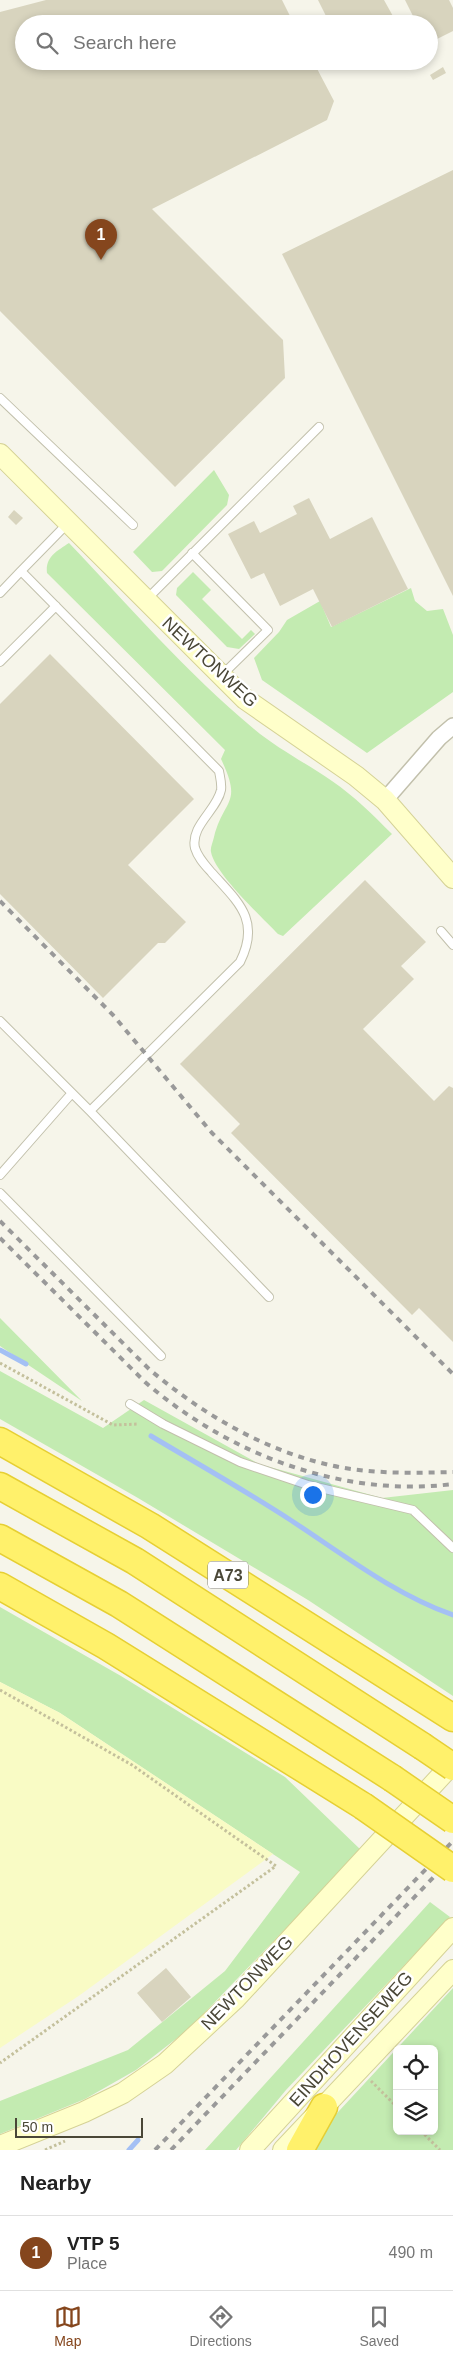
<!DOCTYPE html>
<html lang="en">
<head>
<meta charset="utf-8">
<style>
  :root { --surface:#fff; --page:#f2f2f2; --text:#222; --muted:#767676; --line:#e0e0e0; --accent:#85461d }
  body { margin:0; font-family:Helvetica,sans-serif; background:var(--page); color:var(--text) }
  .controls { position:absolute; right:15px; bottom:15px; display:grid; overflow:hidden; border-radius:8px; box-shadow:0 2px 8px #0003 }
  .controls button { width:45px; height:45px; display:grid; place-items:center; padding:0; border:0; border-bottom:1px solid var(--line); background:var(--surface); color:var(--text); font:25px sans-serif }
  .scale { position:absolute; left:15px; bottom:12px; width:128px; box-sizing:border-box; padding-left:5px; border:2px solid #4a4737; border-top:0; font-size:14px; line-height:18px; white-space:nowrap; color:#4a4737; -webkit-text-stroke:4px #fff; paint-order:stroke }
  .you { position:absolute; left:312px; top:1494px; width:18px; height:18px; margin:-12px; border:4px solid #fff; border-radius:50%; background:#1a73e8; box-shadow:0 0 0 8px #1a73e833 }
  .badge { display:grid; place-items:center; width:32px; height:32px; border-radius:50%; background:var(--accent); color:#fff; font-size:16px; font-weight:700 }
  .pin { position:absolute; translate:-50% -41px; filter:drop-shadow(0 1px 2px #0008) }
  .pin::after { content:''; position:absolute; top:26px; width:18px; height:15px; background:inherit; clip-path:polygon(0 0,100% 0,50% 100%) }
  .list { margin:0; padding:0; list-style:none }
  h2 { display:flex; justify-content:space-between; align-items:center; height:65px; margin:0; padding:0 20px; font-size:21px }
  h2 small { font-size:16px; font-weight:400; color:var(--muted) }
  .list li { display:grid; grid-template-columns:32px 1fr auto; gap:15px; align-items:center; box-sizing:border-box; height:75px; padding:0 20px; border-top:1px solid var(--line) }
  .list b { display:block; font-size:19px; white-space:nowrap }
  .list p { margin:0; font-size:16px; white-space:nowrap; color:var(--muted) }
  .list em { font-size:16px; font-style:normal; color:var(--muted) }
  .icon { flex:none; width:28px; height:28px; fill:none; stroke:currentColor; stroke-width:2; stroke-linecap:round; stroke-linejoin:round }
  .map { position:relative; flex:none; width:453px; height:2150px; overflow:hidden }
  .search { position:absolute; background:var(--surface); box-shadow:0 2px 8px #0003; left:15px; right:15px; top:15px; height:55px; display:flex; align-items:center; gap:12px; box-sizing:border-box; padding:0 18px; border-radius:28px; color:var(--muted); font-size:19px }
  .sheet { height:140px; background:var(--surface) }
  nav { display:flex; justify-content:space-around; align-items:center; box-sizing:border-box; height:70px; border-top:1px solid var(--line); background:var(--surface); font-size:14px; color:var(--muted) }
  nav a { display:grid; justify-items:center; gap:2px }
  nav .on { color:var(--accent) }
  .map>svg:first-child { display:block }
  .green { fill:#c3ebb1; fill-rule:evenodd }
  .sand { fill:#f9fbc5 }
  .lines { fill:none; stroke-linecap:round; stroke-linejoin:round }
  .stream { stroke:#a4c0f4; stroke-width:5 }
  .building { fill:#d8d4be }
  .lane-casing { stroke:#c2c0ac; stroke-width:10 }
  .street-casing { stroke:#c2c0ac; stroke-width:18 }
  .secondary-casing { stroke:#d5d296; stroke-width:22 }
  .highway-casing { stroke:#e6cf34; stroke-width:29 }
  .path { stroke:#c4c09c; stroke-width:3; stroke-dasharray:2.5 2.5; stroke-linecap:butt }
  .lane { stroke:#fff; stroke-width:8 }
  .street { stroke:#fff; stroke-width:15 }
  .secondary { stroke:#ffffca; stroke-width:20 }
  .highway { stroke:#fff16b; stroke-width:26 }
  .rail { stroke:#999; stroke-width:4; stroke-dasharray:6 6; stroke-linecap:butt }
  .highway-bridge-casing { stroke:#e6cf34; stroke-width:29; stroke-linecap:butt }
  .highway-bridge { stroke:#fff16b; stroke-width:26 }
  .labels { text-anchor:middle; stroke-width:5; stroke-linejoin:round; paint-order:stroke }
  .shield { fill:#fff; stroke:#807e73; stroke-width:1 }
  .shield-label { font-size:16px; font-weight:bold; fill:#4a4737 }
  .street-label { font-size:18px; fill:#4a4737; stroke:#fff }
</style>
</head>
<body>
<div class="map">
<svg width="453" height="2150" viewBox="0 0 453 2150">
  <rect width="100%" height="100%" fill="#f6f5ea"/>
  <path class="green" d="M214,470L229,495L227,505L162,571L152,572L133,552Z
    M69,543C129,606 187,673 254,729C278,749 306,763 332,781C354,796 373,815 392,834L283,936L278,934C261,916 215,874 211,852C210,848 213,842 214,837C224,798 243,805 221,759L225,750L47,573C45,557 57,551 69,543Z
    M193,572L211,590L202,599L242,639L251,630L255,634L239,649L227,647L176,595L177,588Z
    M411,588L415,601L427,611L443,609L453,635V692L367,753L262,680L254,658L279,632L287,620L320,601L331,627Z
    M0,1318L82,1401L0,1346Z
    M0,1371L103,1428L144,1400L259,1464L382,1498L453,1490V1696L308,1600L138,1498L0,1419Z
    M0,1607L121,1676L285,1777L361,1850L190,2028L136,2070L85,2099L0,2134V2101L128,2050L225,1971L300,1872L60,1713L0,1682Z
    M430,1902L450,1917L286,2090L236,2150H205Z
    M453,1988V2150H309L326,2125ZM397,2049H434V2131H397Z"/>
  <path class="sand" d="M0,1682L60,1713L273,1854L80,1995L0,2048Z"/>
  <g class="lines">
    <path class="stream" d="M0,1350L26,1364
      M151,1436C198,1464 246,1491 292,1521C344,1555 394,1594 453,1615
      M129,2150L138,2140"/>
  </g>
  <path class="building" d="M46,0H282L294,24H24V61H313L334,101L327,120L152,209L283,340L285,378L175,487L0,311V12Z
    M318,0H384L394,18L381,24H373L370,17L357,24H330Z
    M405,0H449L453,8V31L429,43V24H417Z
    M443,67L446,73L433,80L430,75Z
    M453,170V596L282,254Z
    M309,498L330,539L372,517L408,589L332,627L313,589L280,606L264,573L251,579L228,534L254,521L260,533L297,514L293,506Z
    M14,510L23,518L16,525L8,517Z
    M50,654L194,799L128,865L186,922L165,943H158L103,998L0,894V704Z
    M365,880L426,942L401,966L414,979L363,1029L434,1101L449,1086L453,1088V1342L419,1308L412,1315L231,1133L240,1124L180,1064Z
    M166,1968L191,1997L162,2022L137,1993Z"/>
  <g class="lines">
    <g class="lane-casing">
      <path id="lane" d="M0,398L133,525
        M68,523L21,571L219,771C220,777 222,784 221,790C217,810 190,826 195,848C198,858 205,865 212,873C238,902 261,920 240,962L90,1111
        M192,553L268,630L223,674
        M0,593L21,571
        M147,599L319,427
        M0,662L56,606
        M441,931L453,945
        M0,1021L90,1111L269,1297
        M0,1175L72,1093
        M0,1193L161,1356
        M130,1404L163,1424L240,1462L308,1485L413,1510L453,1548"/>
    </g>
    <g class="street-casing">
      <path id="street" d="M385,800L439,738L453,726"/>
    </g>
    <g class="secondary-casing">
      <path id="secondary" d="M0,454L245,699L356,776L385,800L453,878
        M0,2146L84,2112L123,2093L165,2064L235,1999L453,1763
        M250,2150L453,1928
        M283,2150L453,1970"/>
    </g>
    <g class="highway-casing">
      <path id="highway" d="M0,1441L150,1526L453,1718
        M0,1486L135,1561L422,1746
        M0,1538L119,1604L392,1778
        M0,1586L106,1646L363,1806
        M300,2150L324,2107"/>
    </g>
    <path class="path" d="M0,1363L113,1425L139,1424
      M0,1690L132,1765L276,1866L0,2063
      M371,2081L397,2107
      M421,2131L440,2150
      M45,2150L65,2141"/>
    <use href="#lane" class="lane"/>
    <use href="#street" class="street"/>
    <use href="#secondary" class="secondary"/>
    <use href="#highway" class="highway"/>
    <path class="rail" d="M0,901L113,1015L212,1133L453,1374
      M0,1221L149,1369C203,1415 268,1453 339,1467C377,1474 415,1473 453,1472
      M0,1238L145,1382C228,1454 342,1498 453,1484
      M155,2150L453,1841
      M171,2150L453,1857"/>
    <g class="highway-bridge-casing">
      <path id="highway-bridge" d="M422,1746L453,1767
        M392,1778L453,1820
        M363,1806L453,1869"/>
    </g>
    <use href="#highway-bridge" class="highway-bridge"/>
  </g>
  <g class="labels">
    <rect class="shield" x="208" y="1561.5" width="40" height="27" rx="4"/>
    <g class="shield-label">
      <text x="228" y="1581">A73</text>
    </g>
    <g class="street-label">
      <text transform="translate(210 662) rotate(43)" y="6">NEWTONWEG</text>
      <text transform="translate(247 1983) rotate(-46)" y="6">NEWTONWEG</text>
      <text transform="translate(351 2039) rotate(-48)" y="6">EINDHOVENSEWEG</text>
    </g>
  </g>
</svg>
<div class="controls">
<button><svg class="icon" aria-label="locate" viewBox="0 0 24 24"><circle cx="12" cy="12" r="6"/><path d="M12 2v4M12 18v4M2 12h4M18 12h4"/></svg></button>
<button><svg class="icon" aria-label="layers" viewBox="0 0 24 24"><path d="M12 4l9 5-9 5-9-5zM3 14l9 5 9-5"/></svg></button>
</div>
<div class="scale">50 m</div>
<div class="you"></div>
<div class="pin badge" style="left:101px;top:260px">1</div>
<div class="search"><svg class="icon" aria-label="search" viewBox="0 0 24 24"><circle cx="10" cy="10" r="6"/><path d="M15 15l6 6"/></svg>Search here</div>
</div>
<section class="sheet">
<h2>Nearby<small></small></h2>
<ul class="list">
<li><span class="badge">1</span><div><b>VTP 5</b><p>Place</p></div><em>490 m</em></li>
</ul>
</section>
<nav>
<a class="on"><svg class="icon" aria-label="map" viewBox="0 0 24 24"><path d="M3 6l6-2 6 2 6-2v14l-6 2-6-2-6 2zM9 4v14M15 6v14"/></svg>Map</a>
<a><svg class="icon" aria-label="directions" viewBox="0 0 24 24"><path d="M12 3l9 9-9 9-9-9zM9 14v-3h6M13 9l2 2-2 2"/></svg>Directions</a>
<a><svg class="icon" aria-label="saved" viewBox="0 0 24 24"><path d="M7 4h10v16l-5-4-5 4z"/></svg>Saved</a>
</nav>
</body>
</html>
